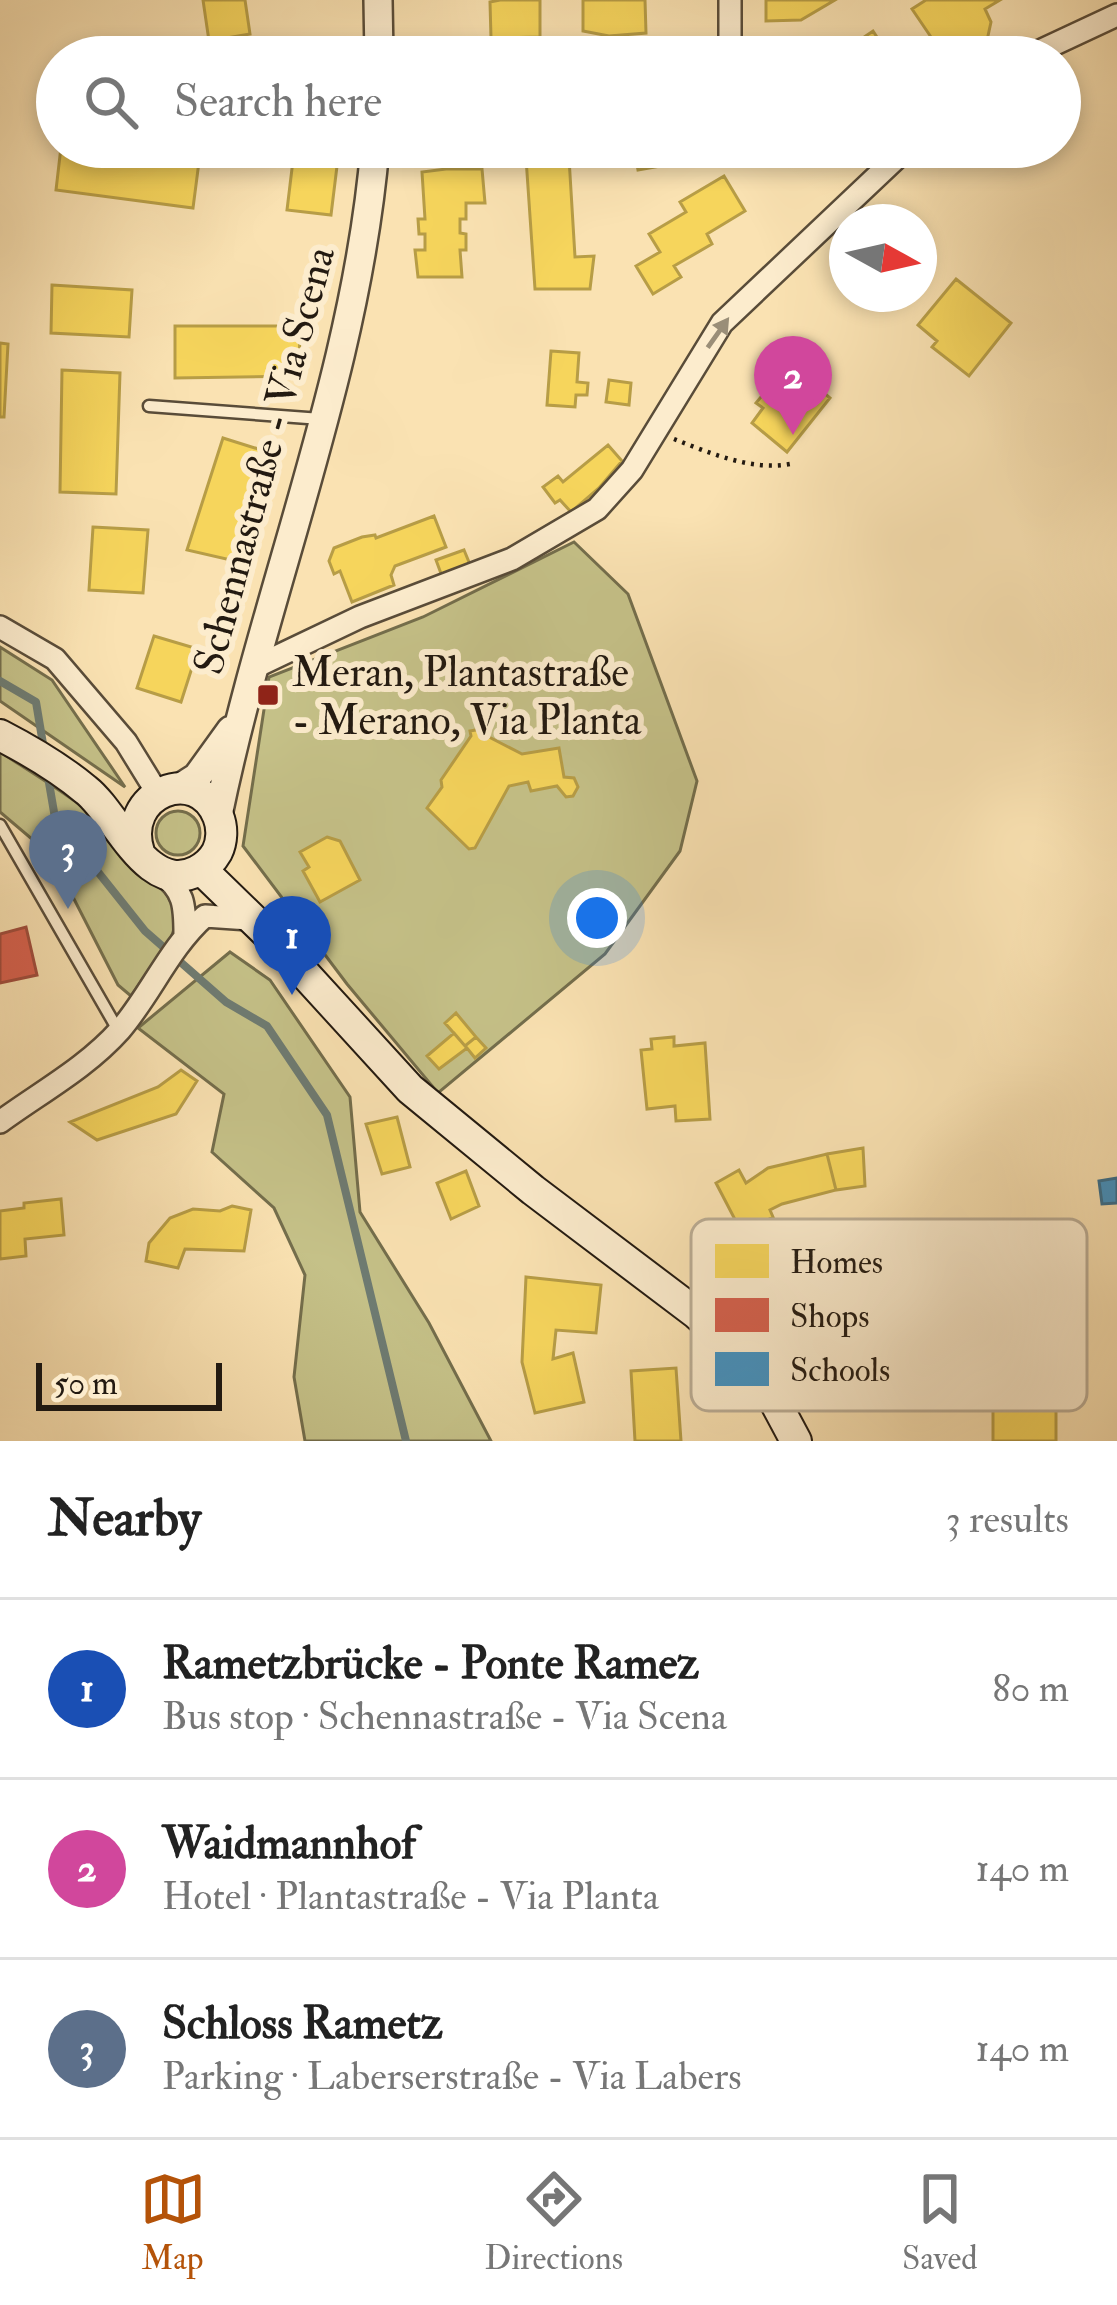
<!DOCTYPE html>
<html lang="en">
<head>
<meta charset="utf-8">
<style>
  :root { --surface:#fff; --page:#f2f2f2; --text:#222; --muted:#767676; --line:#e0e0e0; --accent:#b45309 }
  body { margin:0; font-family:"IM FELL Double Pica",serif; background:var(--page); color:var(--text) }
  .compass { position:absolute; left:829px; top:204px; width:108px; height:108px; border-radius:50%; background:var(--surface); box-shadow:0 6px 18px #0003; rotate:98deg }
  .scale { position:absolute; left:36px; bottom:30px; width:186px; box-sizing:border-box; padding-left:12px; border:6px solid #231a11; border-top:0; font-size:33px; line-height:42px; white-space:nowrap; color:#231a11; -webkit-text-stroke:9px #fceccd; paint-order:stroke }
  .you { position:absolute; left:597px; top:918px; width:42px; height:42px; margin:-30px; border:9px solid #fff; border-radius:50%; background:#1a73e8; box-shadow:0 0 0 18px #1a73e833 }
  .badge { display:grid; place-items:center; width:78px; height:78px; border-radius:50%; background:var(--accent); color:#fff; font-size:39px; font-weight:700 }
  .pin { position:absolute; translate:-50% -99px; filter:drop-shadow(0 3px 6px #0008) }
  .pin::after { content:''; position:absolute; top:63px; width:42px; height:36px; background:inherit; clip-path:polygon(0 0,100% 0,50% 100%) }
  .list { margin:0; padding:0; list-style:none }
  h2 { display:flex; justify-content:space-between; align-items:center; height:156px; margin:0; padding:0 48px; font-size:51px }
  h2 small { font-size:39px; font-weight:400; color:var(--muted) }
  .list li { display:grid; grid-template-columns:78px 1fr auto; gap:36px; align-items:center; box-sizing:border-box; height:180px; padding:0 48px; border-top:3px solid var(--line) }
  .list b { display:block; font-size:45px; white-space:nowrap }
  .list p { margin:0; font-size:39px; white-space:nowrap; color:var(--muted) }
  .list em { font-size:39px; font-style:normal; color:var(--muted) }
  .icon { flex:none; width:66px; height:66px; fill:none; stroke:currentColor; stroke-width:2; stroke-linecap:round; stroke-linejoin:round }
  .map { position:relative; flex:none; width:1117px; height:1441px; overflow:hidden }
  .search { position:absolute; background:var(--surface); box-shadow:0 6px 18px #0003; left:36px; right:36px; top:36px; height:132px; display:flex; align-items:center; gap:30px; box-sizing:border-box; padding:0 42px; border-radius:66px; color:var(--muted); font-size:45px }
  .sheet { height:696px; background:var(--surface) }
  nav { display:flex; justify-content:space-around; align-items:center; box-sizing:border-box; height:168px; border-top:3px solid var(--line); background:var(--surface); font-size:33px; color:var(--muted) }
  nav a { display:grid; justify-items:center; gap:6px }
  nav .on { color:var(--accent) }
  .map>svg:first-child { display:block }
  .green { fill:#c5c188; stroke:#746e4c; stroke-width:3 }
  .homes { fill:#f6d55c; stroke:#b79d46; stroke-width:3 }
  .shops { fill:#d6604d; stroke:#a04b3b; stroke-width:3 }
  .schools { fill:#4393c3; stroke:#396f8e; stroke-width:3 }
  .lines { fill:none; stroke-linecap:round; stroke-linejoin:round }
  .stream { stroke:#6e7b72; stroke-width:8 }
  .service-casing { stroke:#594c39; stroke-width:15 }
  .minor-casing { stroke:#594c39; stroke-width:26 }
  .tertiary-casing { stroke:#594c39; stroke-width:32 }
  .secondary-casing { stroke:#231a11; stroke-width:34 }
  .path { stroke:#231a11; stroke-width:4.5; stroke-dasharray:3 6; stroke-linecap:butt }
  .service { stroke:#fceccd; stroke-width:10 }
  .minor { stroke:#fceccd; stroke-width:21 }
  .tertiary { stroke:#fceccd; stroke-width:27 }
  .secondary { stroke:#fceccd; stroke-width:30 }
  .oneway { fill:#9a8e78 }
  .poi-dot { fill:#8f2418; stroke:#fceccd; stroke-width:4.5 }
  .labels { text-anchor:middle; stroke-width:12; stroke-linejoin:round; paint-order:stroke }
  .street-label { font-size:42px; fill:#231a11; stroke:#fceccd }
  .poi-label { font-size:42px; fill:#231a11; stroke:#fceccd; text-anchor:start }
  .key { fill:#fceccd; stroke:#bbad95; stroke-width:3 }
  .key-label { font-size:33px; fill:#231a11 }
</style>
</head>
<body>
<div class="map">
<svg width="1117" height="1441" viewBox="0 0 1117 1441">
  <rect width="100%" height="100%" fill="#fae2b2"/>
  <filter id="stains"><feTurbulence type="fractalNoise" baseFrequency=".00167" numOctaves="4"/><feColorMatrix values="0 0 0 0 .2 0 0 0 0 .09 0 0 0 0 .02 0 0 0 .5 -.17"/></filter>
  <radialGradient id="worn" r=".72"><stop offset=".6" stop-color="#630" stop-opacity="0"/><stop offset="1" stop-color="#630" stop-opacity=".3"/></radialGradient>
  <path class="green" d="M574,542L628,594L697,781L680,851L605,954L438,1093L347,984L243,846L269,677L423,617Z
    M0,647L52,680L125,787L0,701Z
    M0,752C68,796 146,840 178,917L171,938L131,996L118,985L52,856L0,812Z
    M156 833a22 22 0 1 1 44 0a22 22 0 1 1-44 0Z
    M230,952L270,980L350,1097L360,1212L429,1323L491,1441H305L294,1377L305,1275L274,1208L212,1152L224,1094L138,1028Z"/>
  <path class="homes" d="M203,0H245L250,34L209,41Z
    M500,0H540V37L491,38L490,2Z
    M583,0H645L646,33L609,36L583,31Z
    M766,0H835L801,20L766,21Z
    M926,0H1000L985,9L991,22L986,45L966,57H938L930,43L933,40L912,9Z
    M873,31L890,57H841L853,49L851,46Z
    M61,147H148L200,154L193,208L56,190Z
    M634,147H663L666,165L638,170Z
    M294,152L338,158L331,215L287,210Z
    M526,158H569L575,257L594,256L590,289H535Z
    M446,169H482L485,203H466V219H460V233L466,234V250H460L462,277H418L415,250H425V234H419L418,219H425L422,172Z
    M724,176L745,211L707,234L712,244L674,266L681,277L653,294L636,266L660,252L649,234L686,212L680,202Z
    M956,279L1011,323L969,376L932,347L937,341L918,325Z
    M52,285L132,290L129,337L51,333Z
    M175,326H300L299,376L175,378Z
    M0,343L8,344L4,417H0Z
    M551,351L579,353L577,382L588,383L587,395H576L575,407L547,405Z
    M795,368L830,398L787,452L752,423L763,408L756,403L779,375L786,380Z
    M62,370L120,373L116,494L60,492Z
    M609,380L631,383L629,405L606,402Z
    M223,438L271,453L235,561L187,550Z
    M608,445L622,461L599,488L571,512L560,500L555,503L543,487L558,476L563,482Z
    M434,516L446,547L395,566L391,575L394,585L352,602L340,571L334,574L329,561L334,548L362,537L375,535L376,538Z
    M93,527L148,530L143,593L89,590Z
    M464,550L471,567L443,579L436,560Z
    M154,636L198,649L181,702L137,688Z
    M487,728L489,737L522,754L559,748L564,777L574,778L578,787L573,796L566,797L557,786L531,791L528,782L509,786L475,848L469,849L427,808L442,787L441,780L471,736L470,731Z
    M327,837L340,841L360,880L320,902L303,871L309,867L300,852Z
    M456,1013L476,1037L465,1046L445,1023Z
    M454,1033L465,1046L476,1037L486,1048L475,1058L467,1048L439,1069L427,1056Z
    M674,1037V1046L705,1043L710,1119L676,1121L675,1106L647,1109L641,1050L652,1049L651,1039Z
    M181,1070L197,1081L176,1114L97,1140L70,1122L158,1087Z
    M397,1117L410,1167L382,1174L366,1124Z
    M863,1148L865,1186L836,1190L827,1154Z
    M827,1154L836,1190L782,1204L770,1210L773,1217L742,1233L716,1183L739,1170L746,1183L768,1168Z
    M466,1171L479,1206L451,1219L437,1183Z
    M61,1199L64,1235L25,1239L26,1256L0,1259V1211L24,1208V1203Z
    M232,1206L251,1210L244,1251L185,1249L178,1268L146,1261L149,1243L170,1218L193,1209L220,1211Z
    M526,1277L601,1285L596,1333L556,1330L553,1359L573,1353L584,1402L535,1413L522,1362Z
    M676,1368L681,1441H635L631,1371Z
    M993,1410H1056V1441H993Z"/>
  <path class="shops" d="M26,927L37,975L0,983V934Z"/>
  <path class="schools" d="M1117,1178V1203L1102,1204L1099,1181Z"/>
  <g class="lines">
    <path class="stream" d="M0,681L36,702L44,750
      M47,771L55,818L145,931L226,1002L267,1026L327,1115L406,1441"/>
    <g class="service-casing">
      <path id="service" d="M149,406L321,419
        M0,825L118,1030"/>
    </g>
    <g class="minor-casing">
      <path id="minor" d="M730,57V0
        M1027,57L1117,15
        M0,627L55,659L126,742L158,794
        M253,668L360,617L512,559L597,509L632,470L722,323L908,147
        M160,873C184,890 185,905 185,934
        M0,1122C41,1092 86,1068 120,1030C151,994 169,948 205,916L249,919"/>
    </g>
    <g class="tertiary-casing">
      <path id="tertiary" d="M378,0L379,57
        M178,789L197,777L231,730
        M218,815C264,591 356,376 375,147"/>
    </g>
    <g class="secondary-casing">
      <path id="secondary" d="M0,735C29,750 61,769 86,790C117,814 147,897 197,871C205,867 212,861 217,852C222,842 223,828 218,816C197,763 120,793 139,852
        M201,869L272,938L410,1089L533,1190L697,1314L757,1368L796,1441"/>
    </g>
    <path class="path" d="M674,439C710,453 751,471 790,464"/>
    <use href="#service" class="service"/>
    <use href="#minor" class="minor"/>
    <use href="#tertiary" class="tertiary"/>
    <use href="#secondary" class="secondary"/>
  </g>
  <defs><path id="oneway-solid" d="M-6-.8H1V-3.2L6.5 0L1 3.2V.8H-6Z" transform="scale(3)"/></defs>
  <use class="oneway" href="#oneway-solid" transform="translate(718 333) rotate(-55)"/>
  <rect class="poi-dot" x="256" y="683" width="24" height="24" rx="6"/>
  <g class="labels">
    <g class="street-label">
      <text transform="translate(263 460) rotate(-75)" y="15">Schennastraße - Via Scena</text>
    </g>
    <g class="poi-label">
      <text x="292" y="686">Meran, Plantastraße<tspan x="292" dy="48">- Merano, Via Planta</tspan></text>
    </g>
  </g>
  <rect x="691" y="1219" width="396" height="192" rx="18" class="key"/>
  <rect x="715" y="1244" width="54" height="34" fill="#f6d55c"/>
  <rect x="715" y="1298" width="54" height="34" fill="#d6604d"/>
  <rect x="715" y="1352" width="54" height="34" fill="#4393c3"/>
  <g class="key-label">
    <text x="790" y="1273">Homes</text>
    <text x="790" y="1327">Shops</text>
    <text x="790" y="1381">Schools</text>
  </g>
  <rect width="100%" height="100%" filter="url(#stains)"/>
  <rect width="100%" height="100%" fill="url(#worn)"/>
</svg>
<svg class="compass" viewBox="-18 -18 36 36"><path d="M0-13l5 13h-10z" fill="#e53935"/><path d="M0 13l5-13h-10z" fill="#767676"/></svg>
<div class="scale">50 m</div>
<div class="you"></div>
<div class="pin badge" style="left:292px;top:995px;background:#1a4fb4">1</div>
<div class="pin badge" style="left:793px;top:435px;background:#d1479c">2</div>
<div class="pin badge" style="left:68px;top:909px;background:#5c6f8a">3</div>
<div class="search"><svg class="icon" aria-label="search" viewBox="0 0 24 24"><circle cx="10" cy="10" r="6"/><path d="M15 15l6 6"/></svg>Search here</div>
</div>
<section class="sheet">
<h2>Nearby<small>3 results</small></h2>
<ul class="list">
<li><span class="badge" style="background:#1a4fb4">1</span><div><b>Rametzbrücke - Ponte Ramez</b><p>Bus stop · Schennastraße - Via Scena</p></div><em>80 m</em></li>
<li><span class="badge" style="background:#d1479c">2</span><div><b>Waidmannhof</b><p>Hotel · Plantastraße - Via Planta</p></div><em>140 m</em></li>
<li><span class="badge" style="background:#5c6f8a">3</span><div><b>Schloss Rametz</b><p>Parking · Laberserstraße - Via Labers</p></div><em>140 m</em></li>
</ul>
</section>
<nav>
<a class="on"><svg class="icon" aria-label="map" viewBox="0 0 24 24"><path d="M3 6l6-2 6 2 6-2v14l-6 2-6-2-6 2zM9 4v14M15 6v14"/></svg>Map</a>
<a><svg class="icon" aria-label="directions" viewBox="0 0 24 24"><path d="M12 3l9 9-9 9-9-9zM9 14v-3h6M13 9l2 2-2 2"/></svg>Directions</a>
<a><svg class="icon" aria-label="saved" viewBox="0 0 24 24"><path d="M7 4h10v16l-5-4-5 4z"/></svg>Saved</a>
</nav>
</body>
</html>
